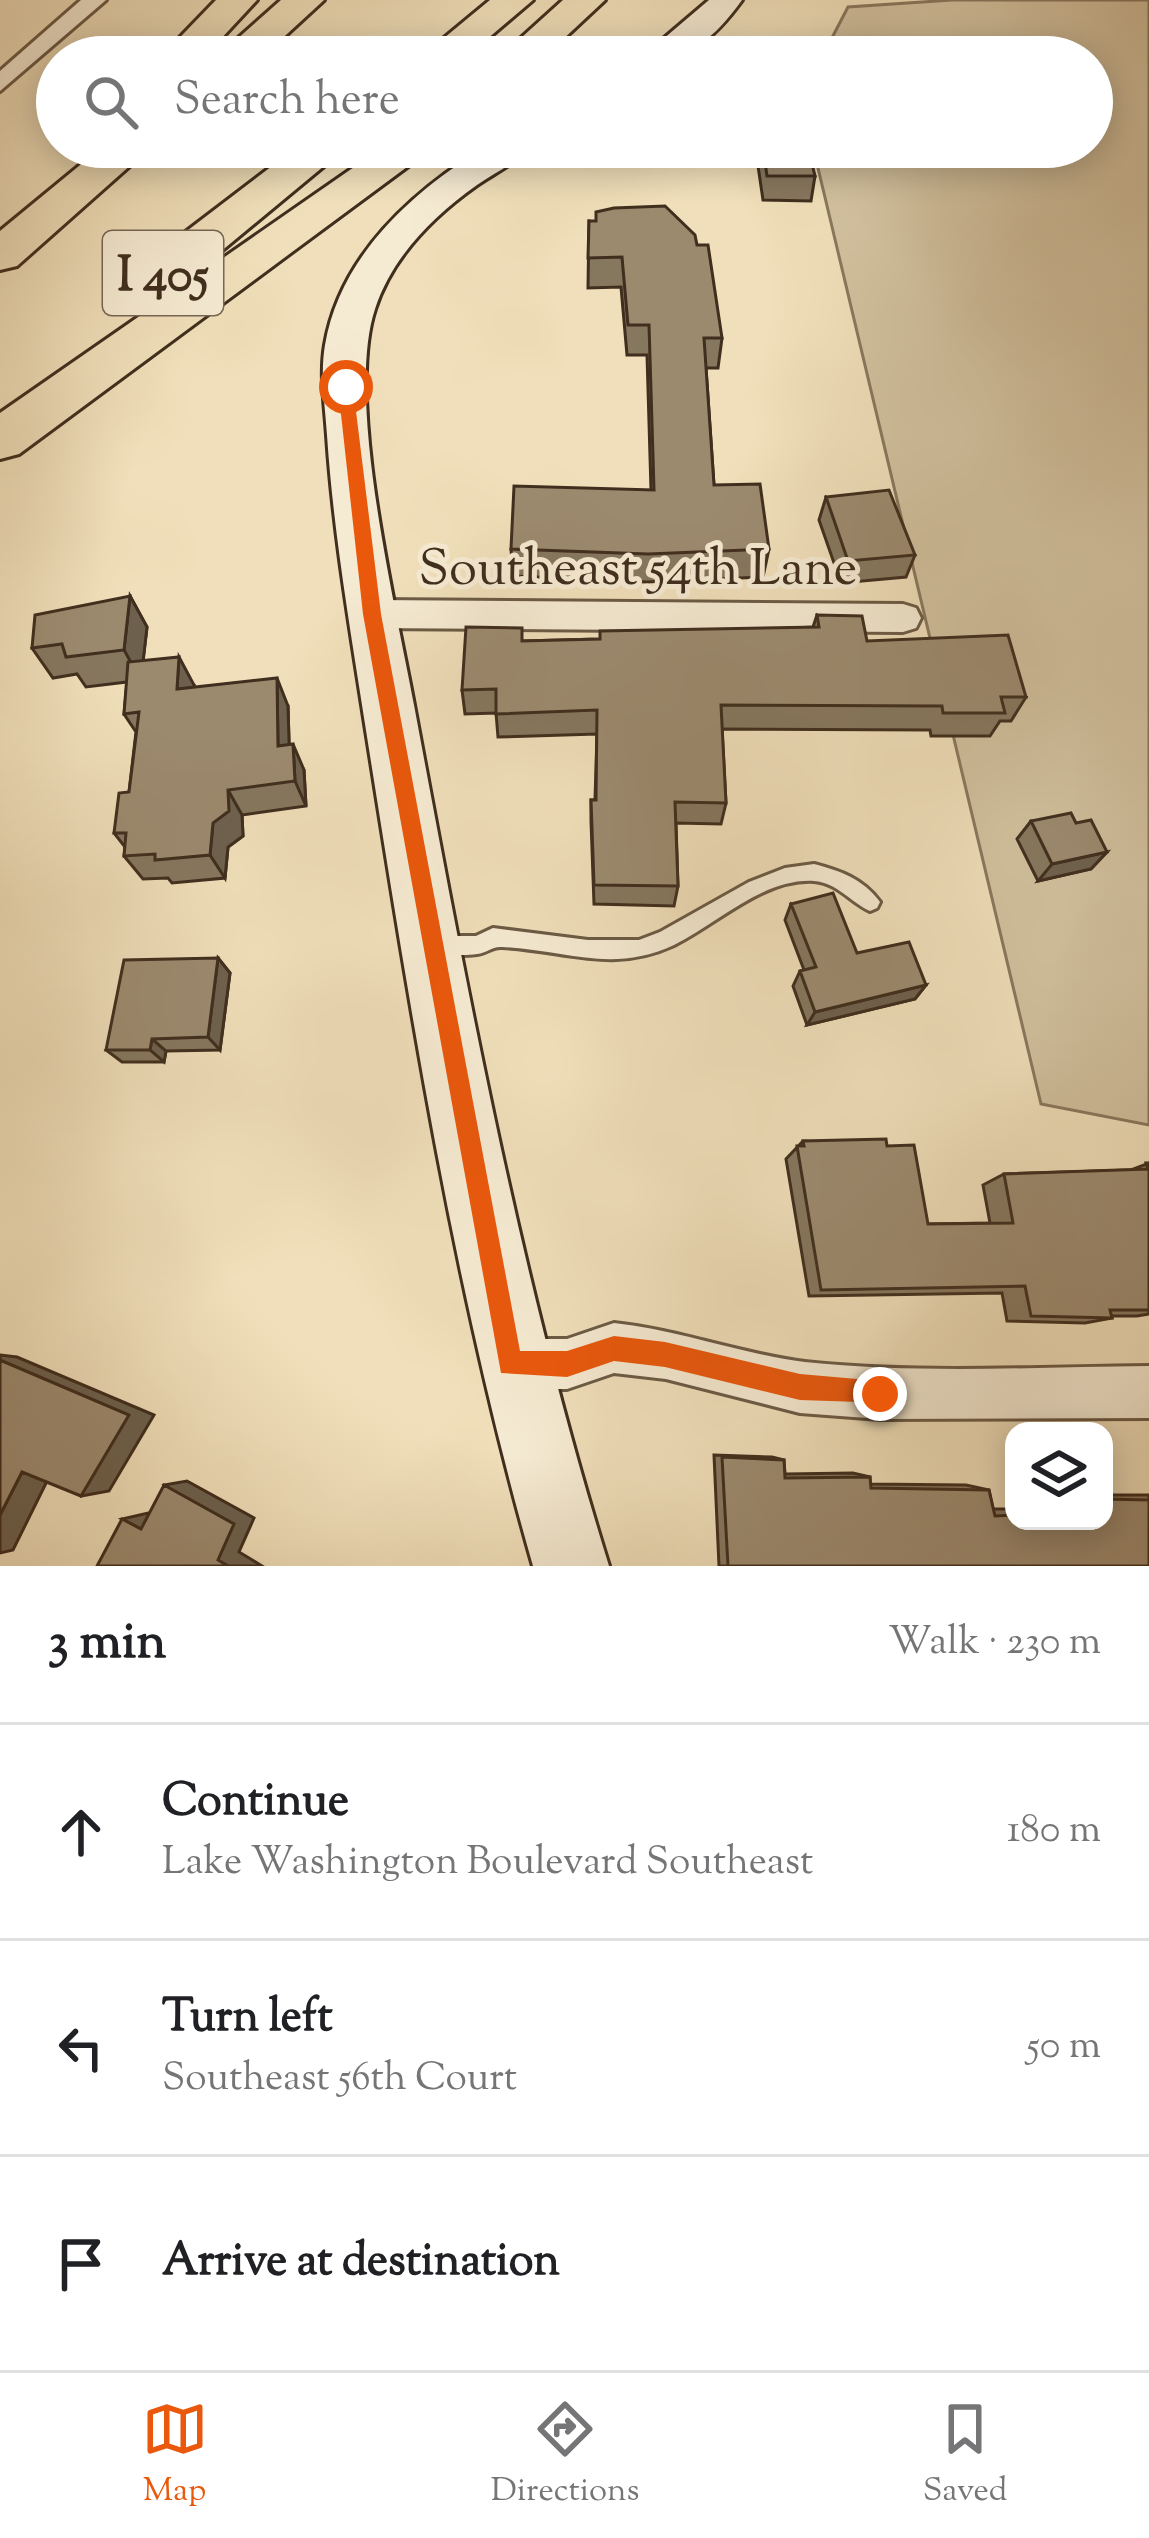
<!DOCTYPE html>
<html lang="en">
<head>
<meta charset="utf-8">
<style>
  :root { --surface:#fff; --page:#f6f6f6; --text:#202124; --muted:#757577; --line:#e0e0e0; --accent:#ea580c }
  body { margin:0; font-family:"Sorts Mill Goudy",serif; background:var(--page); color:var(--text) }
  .controls { position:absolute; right:36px; bottom:36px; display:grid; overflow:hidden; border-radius:24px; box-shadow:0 6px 30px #0003 }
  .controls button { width:108px; height:108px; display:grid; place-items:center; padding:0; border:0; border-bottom:3px solid var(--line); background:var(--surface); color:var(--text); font:60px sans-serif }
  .stop { position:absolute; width:36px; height:36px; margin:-27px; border:9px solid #ea580c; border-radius:50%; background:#fff }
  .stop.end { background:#ea580c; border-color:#fff; box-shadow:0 3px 12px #0008 }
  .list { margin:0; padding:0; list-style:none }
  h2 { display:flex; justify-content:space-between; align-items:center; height:156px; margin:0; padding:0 48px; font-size:51px }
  h2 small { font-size:39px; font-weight:400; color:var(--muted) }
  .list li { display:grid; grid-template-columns:78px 1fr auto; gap:36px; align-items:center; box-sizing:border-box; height:216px; padding:0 48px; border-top:3px solid var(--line) }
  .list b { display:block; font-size:45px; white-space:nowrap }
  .list p { margin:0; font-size:39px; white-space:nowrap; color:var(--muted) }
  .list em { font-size:39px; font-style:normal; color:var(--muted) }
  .icon { flex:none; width:66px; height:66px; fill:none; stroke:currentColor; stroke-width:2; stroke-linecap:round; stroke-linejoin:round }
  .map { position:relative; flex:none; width:1149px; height:1566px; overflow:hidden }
  .search { position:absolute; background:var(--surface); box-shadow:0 6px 30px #0003; left:36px; right:36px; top:36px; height:132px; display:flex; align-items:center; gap:30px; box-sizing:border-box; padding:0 42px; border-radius:66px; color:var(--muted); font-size:45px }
  .sheet { height:804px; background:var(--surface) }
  nav { display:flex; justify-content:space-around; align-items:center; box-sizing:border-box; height:168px; border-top:3px solid var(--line); background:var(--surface); font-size:33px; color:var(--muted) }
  nav a { display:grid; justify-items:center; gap:6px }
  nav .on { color:var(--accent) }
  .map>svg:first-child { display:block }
  .green { fill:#d2c19f; stroke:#89785e; stroke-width:3 }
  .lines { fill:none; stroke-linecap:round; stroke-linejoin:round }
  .service-casing { stroke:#6c5a45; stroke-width:6 }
  .minor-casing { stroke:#6c5a45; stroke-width:6 }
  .secondary-casing { stroke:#402e1e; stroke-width:6 }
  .motorway-casing { stroke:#402e1e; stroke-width:6 }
  .service { fill:#f5ead2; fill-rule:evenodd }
  .minor { fill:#f5ead2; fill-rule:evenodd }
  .secondary { fill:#f5ead2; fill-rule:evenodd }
  .motorway { fill:#f0dfba; fill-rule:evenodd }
  .wall { fill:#86775f; stroke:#402e1e; stroke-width:3 }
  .shaded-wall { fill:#6d614e; stroke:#402e1e; stroke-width:3 }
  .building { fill:#9c8a6f; stroke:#402e1e; stroke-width:3 }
  .route { fill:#ea580c }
  .labels { text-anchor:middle; stroke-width:10; stroke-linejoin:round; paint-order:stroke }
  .shield { fill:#f5ead2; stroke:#766654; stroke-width:3 }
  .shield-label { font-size:48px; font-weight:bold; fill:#402e1e }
  .street-label { font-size:51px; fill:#402e1e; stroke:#f5ead2 }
</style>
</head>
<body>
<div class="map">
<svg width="1149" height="1566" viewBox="0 0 1149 1566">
  <rect width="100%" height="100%" fill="#f0dfba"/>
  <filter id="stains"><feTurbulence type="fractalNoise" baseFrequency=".00167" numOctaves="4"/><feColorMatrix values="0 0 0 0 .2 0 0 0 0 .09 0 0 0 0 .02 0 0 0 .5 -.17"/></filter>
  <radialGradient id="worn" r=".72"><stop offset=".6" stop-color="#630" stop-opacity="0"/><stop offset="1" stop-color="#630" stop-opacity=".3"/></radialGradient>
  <path class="green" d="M952,0H1149V1125L1041,1104L813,147H1092V57H822L848,7Z"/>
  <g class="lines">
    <g class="service-casing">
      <path id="service" d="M814,864C841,871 863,879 880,902L877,908L870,911C850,902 838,883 814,881C763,878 717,924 674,945C612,974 565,950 502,947C492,946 487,953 477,954C463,956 444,955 431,951L428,945L431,939L438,936H476L493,928L588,940H639L660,932L749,882L785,868Z"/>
    </g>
    <g class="minor-casing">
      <path id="minor" d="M81,0H106L0,91V71Z
        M372,600L903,604L916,608L921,618L916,628L903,632L372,628L359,624L354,614L359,604Z
        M614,1323C679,1330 741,1354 805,1362C918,1374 1035,1367 1149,1366V1418L880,1419L800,1413L666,1379L614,1373L567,1389H510L492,1382L485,1364L492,1346L510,1339H567Z"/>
    </g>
    <g class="secondary-casing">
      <path id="secondary" d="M709,0H742C712,41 692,57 642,57Z
        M485,147H528C517,163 494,173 477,185C433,216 392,257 375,309C345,399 396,607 414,705C468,995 521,1284 609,1566H533C452,1283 408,995 362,705C348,615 333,526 327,435C325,406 320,374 325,345C340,256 412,192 485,147Z"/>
    </g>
    <g class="motorway-casing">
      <path id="motorway" d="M216,0H257L204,57H161Z
        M281,0H324L262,57H217Z
        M490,0H533L466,57H421Z
        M563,0H605L544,57H500Z
        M102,147H151L17,266L0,270V231Z
        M297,147H347L196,272L179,276L162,272L155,261L162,250Z
        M383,147H434L19,454L0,459V413Z"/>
    </g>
    <use href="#service" class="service"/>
    <use href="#minor" class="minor"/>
    <use href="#secondary" class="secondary"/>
    <use href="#motorway" class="motorway"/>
  </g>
  <path class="wall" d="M759,147H763L815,176L811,201L763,200L757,159Z
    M589,221L697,245L722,338L718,368H706L714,485L769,549L763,577L646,582L513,576L511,549L651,490L647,355H627L621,287L588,288Z
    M826,497L915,555L906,577L841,583L819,520Z
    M130,596L147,627L143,660L194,685L193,688L288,706L289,744L304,770L306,806L242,815L243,836L228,847L225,878L172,883L168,878L143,879L124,856L125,847L114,833L129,792L136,732L124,714L127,682L86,687L77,674L53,678L32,648Z
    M817,615L867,641L1026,697L1011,721H1000L990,736H931L930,730L722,729L726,803L721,824L676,823L678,886L674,906L594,904L591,821V800H595L597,734L498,737L496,713L465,714L462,690L523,641L599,639L813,627Z
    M1031,821L1076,823L1107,852L1091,869L1038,881L1017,839Z
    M791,904L857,953L926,985L915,999L807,1025L793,986L800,971L804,970L785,920Z
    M218,958L230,973L220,1050L166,1051L164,1062H122L106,1050Z
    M803,1141L887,1146L928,1224L990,1223L983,1185L1004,1174L1131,1170L1149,1163V1314L1137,1316H1112V1318L1085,1323L1007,1321L1002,1293L809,1296L786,1159Z
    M714,1455L772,1457L784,1460L785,1474L853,1473L870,1477V1484L966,1485L989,1490L993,1509H1014V1521H1104V1495H1149V1566H719Z"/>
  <path class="shaded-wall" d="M130,596L147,627L141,680L124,650Z
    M179,657L194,685L193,717L177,689Z
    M277,678L288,706L290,772L278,746Z
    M293,744L304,770L306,806L295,781Z
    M228,790L242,815L243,836L228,847L225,878L210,855L213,823Z
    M1107,852L1091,869L1038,881L1052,864Z
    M218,958L230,973L220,1050L208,1037Z
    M926,985L915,999L807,1025L815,1012Z
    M152,1039L166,1051L164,1062L150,1050Z
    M0,1355L17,1357L154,1415L109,1491L81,1496L0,1360Z
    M53,1469L13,1550L0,1553V1515L22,1472Z
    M187,1481L254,1518L239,1552L262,1566H228L218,1560L164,1485Z
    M148,1513L166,1522L141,1529L122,1519Z"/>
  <path class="building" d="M763,147H808L815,176H767Z
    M665,206L695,235L697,245H708L722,338H704L714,485L760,484L769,549L648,554L511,549L514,486L654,490L649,325H628L622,257L588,258L589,221H596V212L614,208Z
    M889,490L915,555L848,561L826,497Z
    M130,596L124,650L66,657L62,644L32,648L35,615Z
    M817,615L862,616L867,641L1008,635L1026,697H1001L1005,713H943L942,706L721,705L726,803L675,802L678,886L594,885L591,800H596L597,710L496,714V689L462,690L466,627L522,628V641L600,639V631L819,627Z
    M179,657L177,689L277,678L278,746L293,744L295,781L228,790L229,811L213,823L210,855L155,860V854L124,856L126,833H114L119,793L129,792L139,712L124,714L128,662Z
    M1071,813L1076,823L1091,820L1107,852L1052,864L1031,821Z
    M833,893L857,953L909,942L926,985L815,1012L800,971L816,967L791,904Z
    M218,958L208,1037L152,1039L150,1050H106L124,960Z
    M886,1139L887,1146L914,1145L928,1224L1013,1223L1004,1174L1148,1169L1146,1163H1149V1310H1110L1112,1318L1031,1316L1025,1286L821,1290L797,1146H804L803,1141Z
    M0,1360L129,1415L81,1496L22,1472L0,1515Z
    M722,1457L784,1460L785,1478L870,1477L871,1488L989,1490L995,1516L1014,1515V1521H1104V1499L1149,1500V1566H728Z
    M164,1485L234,1524L218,1560L228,1566H97L122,1519L141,1529Z"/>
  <path class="route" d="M346,382L353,387L381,614L520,1351H567L614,1336L665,1342L800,1374L880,1381L893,1394L889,1403L800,1400L665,1367L614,1361L567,1377L501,1373L363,614L338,387Z"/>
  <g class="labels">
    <rect class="shield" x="103" y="231" width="120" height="84" rx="9"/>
    <g class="shield-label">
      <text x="163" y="290">I 405</text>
    </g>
    <g class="street-label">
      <text x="638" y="584">Southeast 54th Lane</text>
    </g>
  </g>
  <rect width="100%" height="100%" filter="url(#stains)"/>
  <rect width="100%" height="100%" fill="url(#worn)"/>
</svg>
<div class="controls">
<button><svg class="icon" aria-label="layers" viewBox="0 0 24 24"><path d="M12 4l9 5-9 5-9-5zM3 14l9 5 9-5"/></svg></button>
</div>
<div class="stop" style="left:346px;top:387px"></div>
<div class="stop end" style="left:880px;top:1394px"></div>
<div class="search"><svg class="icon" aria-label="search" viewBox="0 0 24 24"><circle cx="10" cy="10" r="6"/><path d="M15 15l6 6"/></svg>Search here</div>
</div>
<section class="sheet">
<h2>3 min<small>Walk · 230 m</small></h2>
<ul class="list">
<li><svg class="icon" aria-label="ahead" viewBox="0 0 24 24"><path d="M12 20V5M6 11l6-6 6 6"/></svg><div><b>Continue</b><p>Lake Washington Boulevard Southeast</p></div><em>180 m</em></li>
<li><svg class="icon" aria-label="left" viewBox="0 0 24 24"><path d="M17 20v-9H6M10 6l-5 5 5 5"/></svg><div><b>Turn left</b><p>Southeast 56th Court</p></div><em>50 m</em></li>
<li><svg class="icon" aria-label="arrive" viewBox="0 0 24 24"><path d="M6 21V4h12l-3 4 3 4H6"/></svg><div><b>Arrive at destination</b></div></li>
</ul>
</section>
<nav>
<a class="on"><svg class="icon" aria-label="map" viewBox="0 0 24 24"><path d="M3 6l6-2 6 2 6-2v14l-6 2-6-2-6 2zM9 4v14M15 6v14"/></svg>Map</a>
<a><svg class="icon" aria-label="directions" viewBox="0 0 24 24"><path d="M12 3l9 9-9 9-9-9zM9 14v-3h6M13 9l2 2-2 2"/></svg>Directions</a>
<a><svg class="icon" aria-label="saved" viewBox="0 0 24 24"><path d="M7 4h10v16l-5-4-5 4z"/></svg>Saved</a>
</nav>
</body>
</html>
